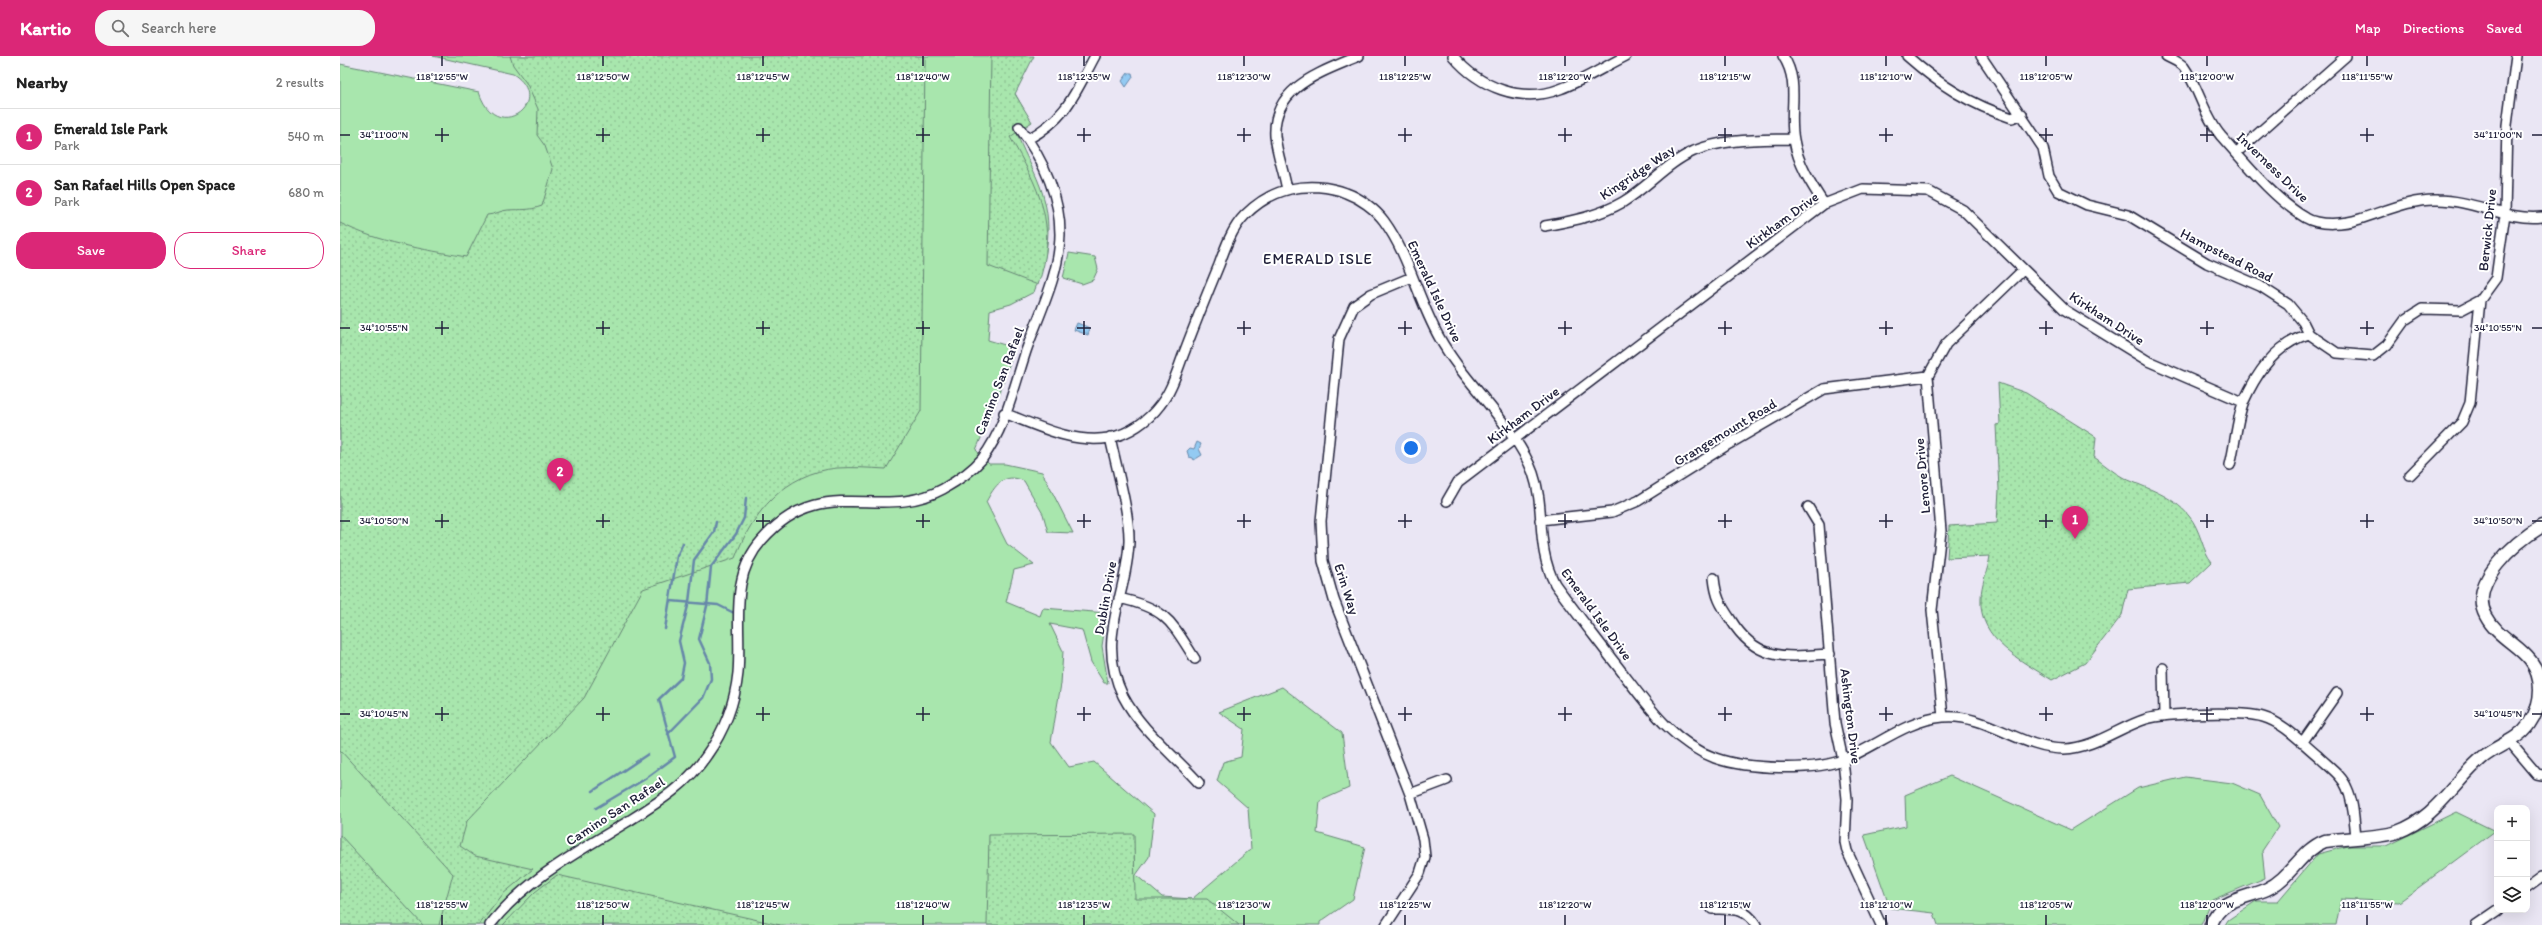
<!DOCTYPE html>
<html lang="en">
<head>
<meta charset="utf-8">
<style>
  :root { --surface:#fff; --page:#f6f6f6; --text:#222; --muted:#767676; --line:#e0e0e0; --accent:#db2777 }
  body { margin:0; font-family:Itim,sans-serif; background:var(--page); color:var(--text) }
  .controls { position:absolute; right:12px; bottom:12px; display:grid; overflow:hidden; border-radius:8px; box-shadow:0 4px 16px #0002 }
  .controls button { width:36px; height:36px; display:grid; place-items:center; padding:0; border:0; border-bottom:1px solid var(--line); background:var(--surface); color:var(--text); font:20px sans-serif }
  .you { position:absolute; left:1071px; top:392px; width:14px; height:14px; margin:-10px; border:3px solid #fff; border-radius:50%; background:#1a73e8; box-shadow:0 0 0 6px #1a73e833 }
  .badge { display:grid; place-items:center; width:26px; height:26px; border-radius:50%; background:var(--accent); color:#fff; font-size:13px; font-weight:700 }
  .pin { position:absolute; translate:-50% -33px; filter:drop-shadow(0 1px 2px #0008) }
  .pin::after { content:''; position:absolute; top:21px; width:14px; height:12px; background:inherit; clip-path:polygon(0 0,100% 0,50% 100%) }
  .list { margin:0; padding:0; list-style:none }
  h2 { display:flex; justify-content:space-between; align-items:center; height:52px; margin:0; padding:0 16px; font-size:17px }
  h2 small { font-size:13px; font-weight:400; color:var(--muted) }
  .list li { display:grid; grid-template-columns:26px 1fr auto; gap:12px; align-items:center; box-sizing:border-box; height:56px; padding:0 16px; border-top:1px solid var(--line) }
  .list b { display:block; font-size:15px; white-space:nowrap }
  .list p { margin:0; font-size:13px; white-space:nowrap; color:var(--muted) }
  .list em { font-size:13px; font-style:normal; color:var(--muted) }
  .actions { display:flex; gap:8px; padding:12px 16px }
  .actions a { flex:1; padding:9px 0; border:1px solid var(--accent); border-radius:16px; text-align:center; font-size:14px; color:var(--accent) }
  .actions .main { background:var(--accent); color:#fff }
  .icon { flex:none; width:22px; height:22px; fill:none; stroke:currentColor; stroke-width:2; stroke-linecap:round; stroke-linejoin:round }
  .map { position:relative; flex:none; width:2202px; height:869px; overflow:hidden }
  header { display:flex; align-items:center; gap:24px; box-sizing:border-box; height:56px; padding:0 20px; background:var(--accent); color:#fff }
  header strong { font-size:19px }
  nav { display:flex; gap:22px; margin-inline-start:auto; font-size:14px }
  .search { width:280px; height:36px; background:var(--page); display:flex; align-items:center; gap:10px; box-sizing:border-box; padding:0 14px; border-radius:16px; color:var(--muted); font-size:15px }
  main { display:flex }
  aside { flex:1; background:var(--surface) }
  .map>svg:first-child { display:block }
  .green { fill:#a8e6ad; stroke:#658474 }
  .park { fill:url(#park-dots); stroke:#658474 }
  .water { fill:url(#water-ripples); stroke:#6687a9 }
  .lines { fill:none; stroke-linecap:round; stroke-linejoin:round }
  .stream { stroke:#6687a9; stroke-width:2.5 }
  .minor-casing { stroke:#22223b; stroke-width:12 }
  .major-casing { stroke:#22223b; stroke-width:15 }
  .minor { stroke:#fff; stroke-width:9 }
  .major { stroke:#fff; stroke-width:12 }
  .ticks { fill:none; stroke:#22223b; stroke-width:1.5 }
  .labels { text-anchor:middle; stroke-width:4; stroke-linejoin:round; paint-order:stroke }
  .street-label { font-size:14px; fill:#22223b; stroke:#fff }
  .neighbourhood-label { font-size:15px; letter-spacing:1px; fill:#22223b; stroke:#fff }
  .ticks-label { font-size:10px; text-anchor:middle; fill:#22223b; stroke:#fff; stroke-width:4; stroke-linejoin:round; paint-order:stroke }
</style>
</head>
<body>
<header>
<strong>Kartio</strong>
<div class="search"><svg class="icon" aria-label="search" viewBox="0 0 24 24"><circle cx="10" cy="10" r="6"/><path d="M15 15l6 6"/></svg>Search here</div>
<nav><a>Map</a><a>Directions</a><a>Saved</a></nav>
</header>
<main>
<aside>
<h2>Nearby<small>2 results</small></h2>
<ul class="list">
<li><span class="badge">1</span><div><b>Emerald Isle Park</b><p>Park</p></div><em>540 m</em></li>
<li><span class="badge">2</span><div><b>San Rafael Hills Open Space</b><p>Park</p></div><em>680 m</em></li>
</ul>
<div class="actions"><a class="main">Save</a><a>Share</a></div>
</aside>
<div class="map">
<svg width="2202" height="869" viewBox="0 0 2202 869">
  <defs>
    <pattern id="park-dots" width="8" height="8" patternUnits="userSpaceOnUse"><rect width="8" height="8" fill="#a8e6ad"/><path d="M2 2h.1M6 6h.1" fill="none" stroke="#90c596" stroke-width="1.8" stroke-linecap="round"/></pattern>
    <pattern id="water-ripples" width="26" height="14" patternUnits="userSpaceOnUse"><rect width="26" height="14" fill="#93caf2"/><path d="M2 4q2-2 4 0t4 0M15 11q2-2 4 0t4 0" fill="none" stroke="#7eadd0"/></pattern>
  </defs>
  <rect width="100%" height="100%" fill="#eae6f4"/>
  <filter id="ink" filterUnits="userSpaceOnUse"><feTurbulence type="fractalNoise" baseFrequency=".025" numOctaves="2"/><feDisplacementMap in="SourceGraphic" scale="8" xChannelSelector="R" yChannelSelector="G"/><feConvolveMatrix kernelMatrix="1 2 1 2 8 2 1 2 1" color-interpolation-filters="sRGB"/></filter>
  <g filter="url(#ink)">
    <path class="green" d="M93,0H687L671,30L690,65L676,74C682,94 693,111 700,130C714,168 708,200 694,236L671,248L650,254L648,284L675,292L656,346L636,394L649,408H665L702,416L733,477L708,476L703,458L684,425C664,416 655,429 646,446L667,488L694,509L674,514L666,546L700,560L703,552L767,557L762,590L768,627H764L751,606L742,574L710,568L723,595L721,628L711,686L729,711L754,706L814,758L809,801L796,819L822,841L852,843L911,793L908,752L877,725L883,706L901,701L904,673L879,656L942,631L1002,677L1009,732L980,745L977,777L1025,791L1013,843L980,866V869H0V8L139,36C156,90 215,45 173,18Z
      M729,197L755,201L758,213L753,224L742,228L723,222Z
      M1610,720L1731,774L1798,732L1845,721L1892,727L1920,739L1938,771L1922,795L1925,822L1872,844L1861,869H1598L1594,857L1550,852L1524,779L1566,770L1565,739Z
      M2116,756L2155,775L2059,846L2001,843L1996,869H1885L1888,864L1916,845H1938L1978,798L2008,790H2046Z"/>
    <path class="park" d="M170,0H585L581,355L546,413C529,412 513,411 497,412C445,417 412,457 395,502L303,533L244,642L127,765L120,790L135,800L193,813L163,838L139,869H99L113,818L0,694V167C39,187 83,193 126,201L147,159C154,159 162,154 168,154C182,153 188,155 202,150L213,113L205,90L197,79L198,53L187,28L173,9Z
      M651,0H694L675,38L692,66L670,81C699,132 719,170 698,229L648,210Z
      M1658,327L1686,337L1756,381L1754,401C1764,408 1774,417 1784,422C1808,433 1832,439 1849,460C1861,474 1862,495 1872,506L1850,527L1788,533L1782,559L1745,607L1712,624C1682,605 1638,584 1641,542C1641,528 1648,514 1650,500L1607,502L1609,470L1657,467L1659,434L1656,369L1660,368Z
      M794,778L795,843H867L899,869H647L649,779Z
      M0,779L83,869H0Z
      M217,819L440,869H163L195,836Z"/>
    <path class="water" d="M788,17H792L793,21L786,31L782,25Z
      M737,267L750,272L748,279L734,274Z
      M857,386L861,388L859,393L862,399L854,404L853,402L849,401L847,395L850,392L854,393Z"/>
    <g class="lines">
      <path class="stream" d="M331,545L378,549L396,558
        M325,573L337,500L343,487
        M328,678L363,642L371,623L370,607L359,583L367,550L371,511L396,478L404,462L406,442
        M253,735L308,698
        M256,752L305,723L335,701L319,643L341,622L344,607L339,585L349,546L354,504L374,476L376,466"/>
      <g class="minor-casing">
        <path id="minor" d="M1113,0C1139,31 1181,48 1220,33C1242,25 1264,11 1286,0
          M1443,0C1461,27 1448,55 1454,84C1458,108 1471,128 1484,148
          M1567,0C1601,30 1630,48 1672,62L1682,58
          M1641,0L1703,92L1709,120L1718,135L1747,149L1788,159L1867,207L1920,230L1948,248L1963,266L1969,278L1997,297L2033,300L2047,289L2065,264L2082,253L2121,254L2140,244
          M1826,0C1831,3 1840,6 1844,11C1859,32 1864,60 1881,80C1905,107 1935,144 1966,162C1979,170 2005,168 2020,163C2046,155 2070,143 2098,144C2134,144 2167,165 2202,161
          M688,83C727,62 735,37 755,0
          M1896,97L2006,0
          M947,134C944,116 937,98 935,80C932,30 983,16 1019,0
          M1205,170C1231,165 1259,160 1283,146C1308,131 1327,107 1354,95C1386,82 1420,84 1453,83
          M664,357C698,370 733,388 769,382C789,378 808,365 820,349C832,334 837,315 844,297C855,268 867,238 879,209C885,192 892,172 905,159C917,147 933,137 950,133C968,129 989,130 1006,137C1020,142 1035,153 1044,165C1069,199 1078,244 1099,281C1124,327 1175,369 1193,417C1206,454 1195,490 1215,528C1233,553 1252,577 1271,602C1301,639 1328,685 1375,702C1406,713 1474,716 1505,703C1537,690 1567,664 1603,661C1647,657 1680,693 1724,693C1754,692 1778,672 1806,663C1826,657 1902,655 1923,661C1944,667 1961,686 1978,700C1988,710 2002,719 2007,732C2014,747 2014,765 2016,780
          M770,381C776,410 790,458 789,486C787,542 755,582 783,640C800,673 834,699 859,727
          M1890,409C1895,390 1897,361 1904,345C1917,316 1938,287 1969,278
          M2070,419L2122,366L2130,347L2140,244L2156,222L2160,193L2165,158L2167,69L2176,0
          M1107,445L1118,426L1484,148L1523,133L1588,135L1623,154L1725,254L1808,305L1903,346
          M1468,451L1479,469L1495,667L1503,704L1507,743L1505,786L1507,795L1541,869
          M1200,464L1272,456L1298,445L1389,388L1484,333L1588,320
          M1374,522C1376,541 1380,548 1391,564C1417,606 1445,601 1490,598
          M779,542C827,553 830,564 855,603
          M1823,612L1824,660
          M1603,661L1592,554L1601,475L1588,320L1606,288L1683,214
          M2169,685L2197,718L2202,719
          M1962,687L1997,637
          M1070,738L1107,724
          M2187,832L2202,821
          M1372,853C1390,853 1406,851 1416,869
          M150,869C186,823 238,796 287,766C317,747 347,729 367,699C384,675 395,646 398,617C402,570 388,522 422,484C482,415 541,467 603,433C617,425 631,416 642,403C665,373 674,331 686,295C699,258 720,218 720,178C720,140 702,102 679,71
          M1046,869L1080,817L1085,801L1083,783L1070,738L994,544L983,505L981,465L999,283L1014,250L1031,238L1072,221
          M2136,869L2158,854"/>
      </g>
      <g class="major-casing">
        <path id="major" d="M1871,869C1880,842 1905,843 1927,833C1951,822 1961,794 1985,785C2005,782 2039,782 2057,776C2098,761 2112,727 2143,701C2158,689 2178,684 2189,668C2196,658 2200,645 2200,633C2199,593 2161,589 2146,560C2127,526 2177,485 2202,470"/>
      </g>
      <use href="#minor" class="minor"/>
      <use href="#major" class="major"/>
    </g>
  </g>
  <path class="ticks" d="M102,0V10M263,0V10M423,0V10M583,0V10M744,0V10M904,0V10M1065,0V10M1225,0V10M1385,0V10M1546,0V10M1706,0V10M1867,0V10M2027,0V10M102,72V86M263,72V86M423,72V86M583,72V86M744,72V86M904,72V86M1065,72V86M1225,72V86M1385,72V86M1546,72V86M1706,72V86M1867,72V86M2027,72V86M0,79H10M95,79H109M256,79H270M416,79H430M576,79H590M737,79H751M897,79H911M1058,79H1072M1218,79H1232M1378,79H1392M1539,79H1553M1699,79H1713M1860,79H1874M2020,79H2034M2192,79H2202M102,265V279M263,265V279M423,265V279M583,265V279M744,265V279M904,265V279M1065,265V279M1225,265V279M1385,265V279M1546,265V279M1706,265V279M1867,265V279M2027,265V279M0,272H10M95,272H109M256,272H270M416,272H430M576,272H590M737,272H751M897,272H911M1058,272H1072M1218,272H1232M1378,272H1392M1539,272H1553M1699,272H1713M1860,272H1874M2020,272H2034M2192,272H2202M102,458V472M263,458V472M423,458V472M583,458V472M744,458V472M904,458V472M1065,458V472M1225,458V472M1385,458V472M1546,458V472M1706,458V472M1867,458V472M2027,458V472M0,465H10M95,465H109M256,465H270M416,465H430M576,465H590M737,465H751M897,465H911M1058,465H1072M1218,465H1232M1378,465H1392M1539,465H1553M1699,465H1713M1860,465H1874M2020,465H2034M2192,465H2202M102,651V665M263,651V665M423,651V665M583,651V665M744,651V665M904,651V665M1065,651V665M1225,651V665M1385,651V665M1546,651V665M1706,651V665M1867,651V665M2027,651V665M0,658H10M95,658H109M256,658H270M416,658H430M576,658H590M737,658H751M897,658H911M1058,658H1072M1218,658H1232M1378,658H1392M1539,658H1553M1699,658H1713M1860,658H1874M2020,658H2034M2192,658H2202M102,859V869M263,859V869M423,859V869M583,859V869M744,859V869M904,859V869M1065,859V869M1225,859V869M1385,859V869M1546,859V869M1706,859V869M1867,859V869M2027,859V869"/>
  <g class="labels">
    <g class="street-label">
      <text transform="translate(1933 111) rotate(44)" y="5">Inverness Drive</text>
      <text transform="translate(1297 116) rotate(-34)" y="5">Kingridge Way</text>
      <text transform="translate(1442 164) rotate(-36)" y="5">Kirkham Drive</text>
      <text transform="translate(2147 174) rotate(-84)" y="5">Berwick Drive</text>
      <text transform="translate(1887 199) rotate(27)" y="5">Hampstead Road</text>
      <text transform="translate(1095 235) rotate(65)" y="5">Emerald Isle Drive</text>
      <text transform="translate(1767 262) rotate(33)" y="5">Kirkham Drive</text>
      <text transform="translate(659 325) rotate(-69)" y="5">Camino San Rafael</text>
      <text transform="translate(1183 359) rotate(-37)" y="5">Kirkham Drive</text>
      <text transform="translate(1385 376) rotate(-31)" y="5">Grangemount Road</text>
      <text transform="translate(1582 420) rotate(-95)" y="5">Lenore Drive</text>
      <text transform="translate(1007 533) rotate(72)" y="5">Erin Way</text>
      <text transform="translate(765 542) rotate(-80)" y="5">Dublin Drive</text>
      <text transform="translate(1257 558) rotate(54)" y="5">Emerald Isle Drive</text>
      <text transform="translate(1511 660) rotate(83)" y="5">Ashington Drive</text>
      <text transform="translate(275 755) rotate(-33)" y="5">Camino San Rafael</text>
    </g>
    <g class="neighbourhood-label">
      <text x="978" y="208">EMERALD ISLE</text>
    </g>
  </g>
  <g class="ticks-label">
    <text x="102" y="24">118°12'55"W</text>
    <text x="263" y="24">118°12'50"W</text>
    <text x="423" y="24">118°12'45"W</text>
    <text x="583" y="24">118°12'40"W</text>
    <text x="744" y="24">118°12'35"W</text>
    <text x="904" y="24">118°12'30"W</text>
    <text x="1065" y="24">118°12'25"W</text>
    <text x="1225" y="24">118°12'20"W</text>
    <text x="1385" y="24">118°12'15"W</text>
    <text x="1546" y="24">118°12'10"W</text>
    <text x="1706" y="24">118°12'05"W</text>
    <text x="1867" y="24">118°12'00"W</text>
    <text x="2027" y="24">118°11'55"W</text>
    <text x="44" y="82">34°11'00"N</text>
    <text x="2158" y="82">34°11'00"N</text>
    <text x="44" y="275">34°10'55"N</text>
    <text x="2158" y="275">34°10'55"N</text>
    <text x="44" y="468">34°10'50"N</text>
    <text x="2158" y="468">34°10'50"N</text>
    <text x="44" y="661">34°10'45"N</text>
    <text x="2158" y="661">34°10'45"N</text>
    <text x="102" y="852">118°12'55"W</text>
    <text x="263" y="852">118°12'50"W</text>
    <text x="423" y="852">118°12'45"W</text>
    <text x="583" y="852">118°12'40"W</text>
    <text x="744" y="852">118°12'35"W</text>
    <text x="904" y="852">118°12'30"W</text>
    <text x="1065" y="852">118°12'25"W</text>
    <text x="1225" y="852">118°12'20"W</text>
    <text x="1385" y="852">118°12'15"W</text>
    <text x="1546" y="852">118°12'10"W</text>
    <text x="1706" y="852">118°12'05"W</text>
    <text x="1867" y="852">118°12'00"W</text>
    <text x="2027" y="852">118°11'55"W</text>
  </g>
</svg>
<div class="controls">
<button>+</button>
<button>−</button>
<button><svg class="icon" aria-label="layers" viewBox="0 0 24 24"><path d="M12 4l9 5-9 5-9-5zM3 14l9 5 9-5"/></svg></button>
</div>
<div class="you"></div>
<div class="pin badge" style="left:1735px;top:483px">1</div>
<div class="pin badge" style="left:220px;top:435px">2</div>
</div>
</main>
</body>
</html>
